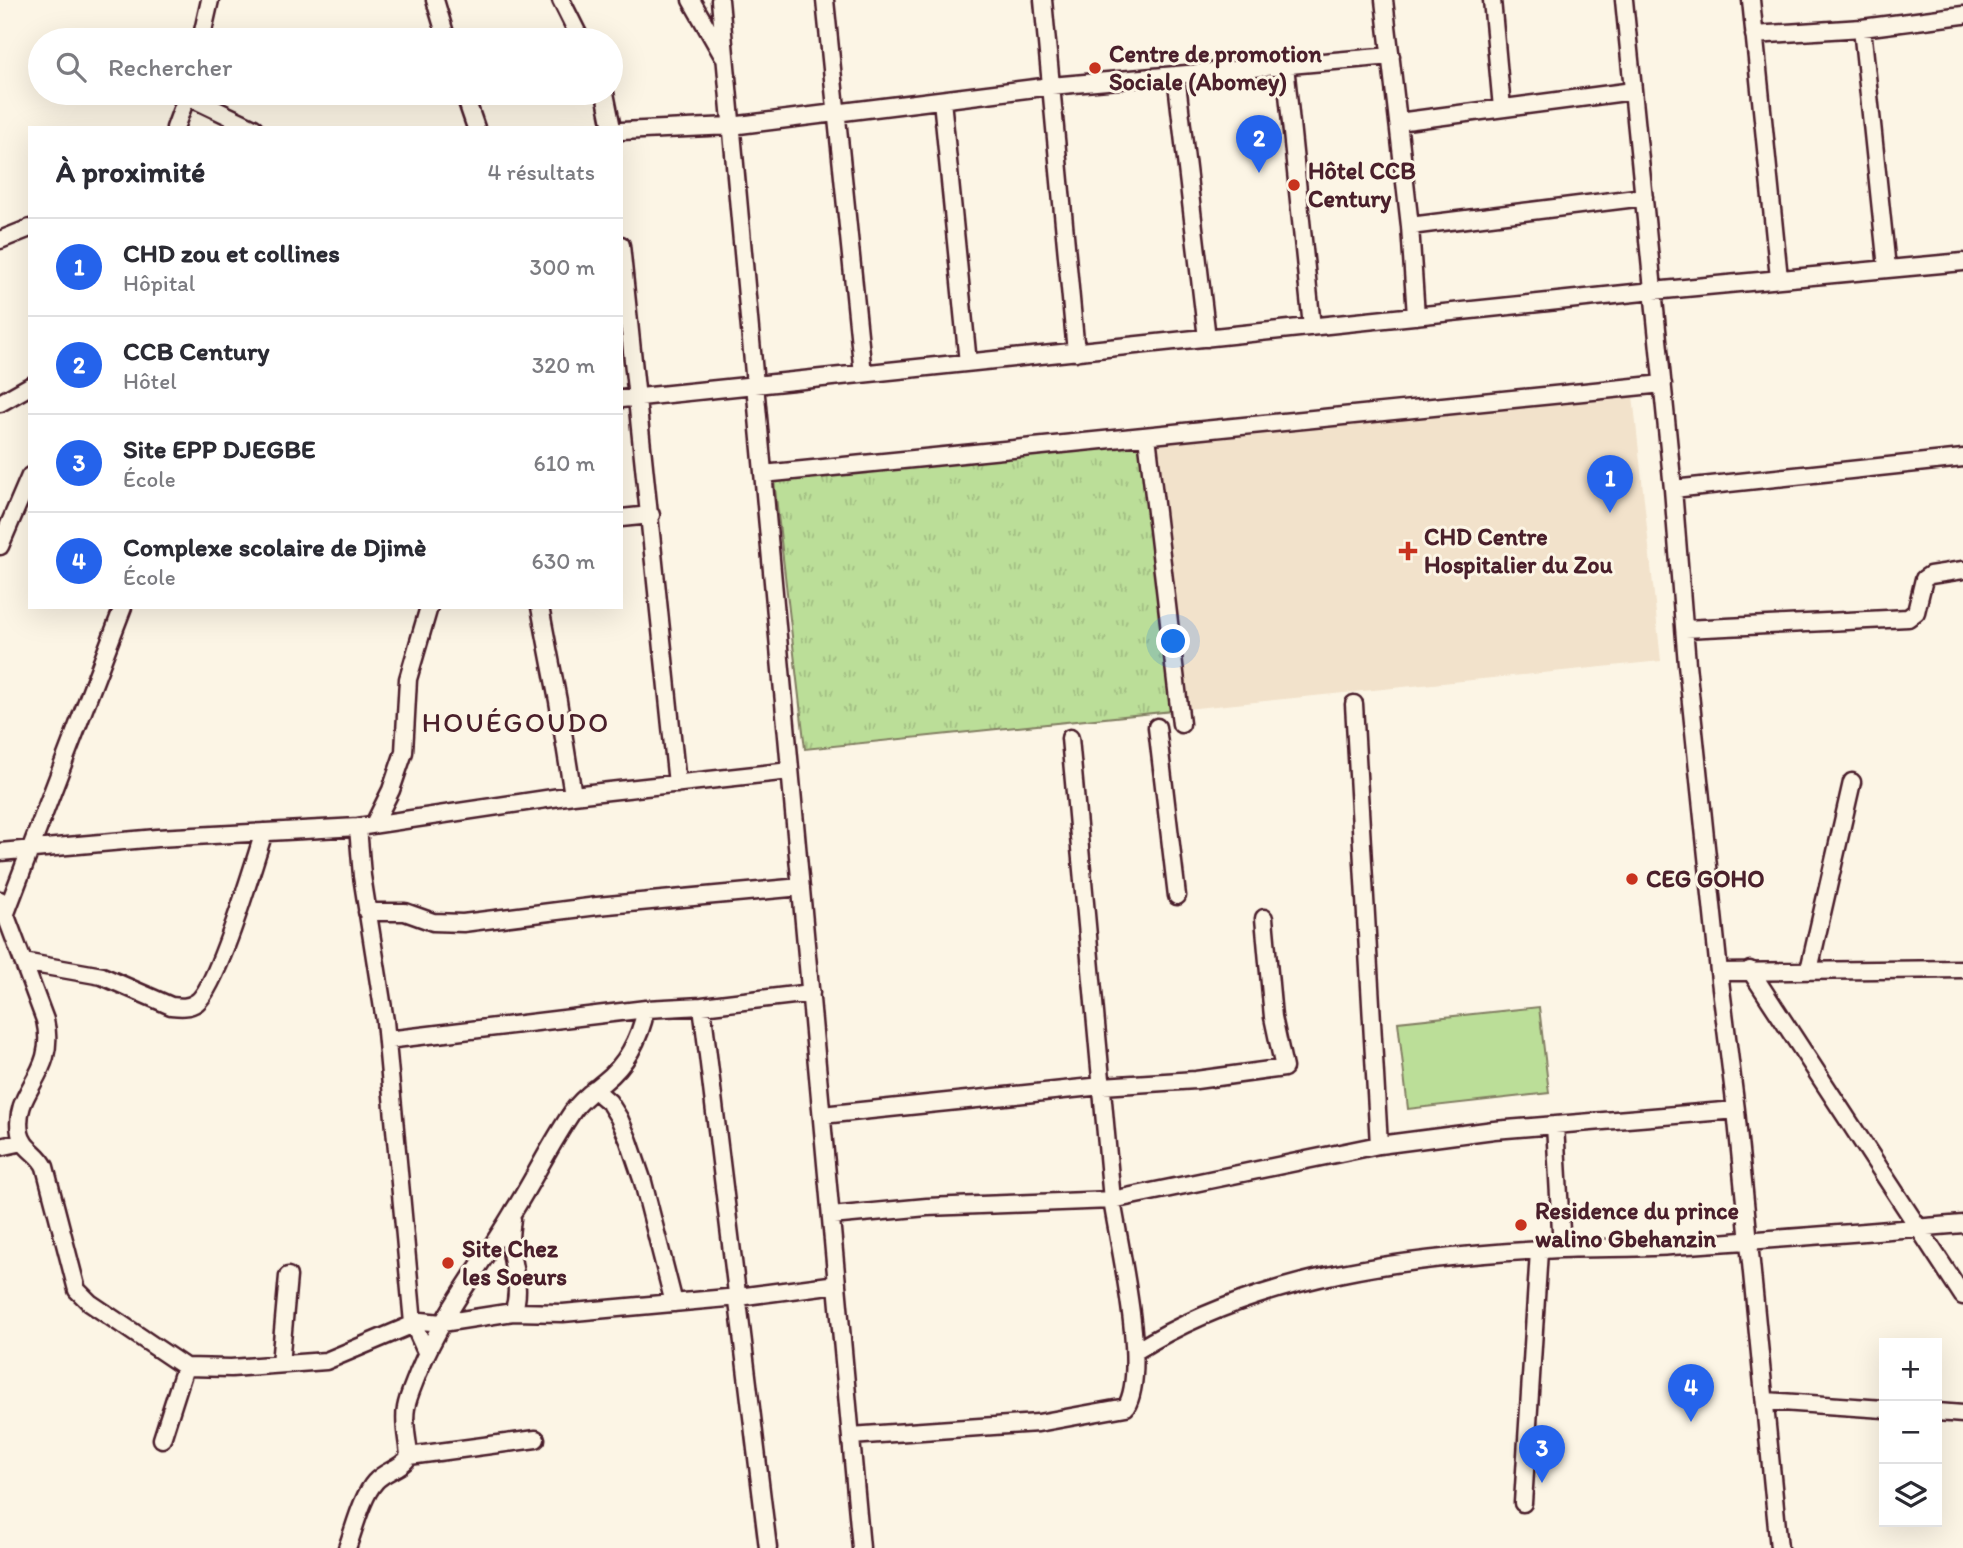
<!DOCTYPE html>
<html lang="fr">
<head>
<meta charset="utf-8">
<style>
  :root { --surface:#fff; --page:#f7f7f7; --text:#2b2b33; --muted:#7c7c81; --line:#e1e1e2; --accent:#2563eb }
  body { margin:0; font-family:Itim,sans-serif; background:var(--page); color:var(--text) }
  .controls { position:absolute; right:21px; bottom:21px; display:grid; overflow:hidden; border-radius:0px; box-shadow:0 7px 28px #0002 }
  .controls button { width:63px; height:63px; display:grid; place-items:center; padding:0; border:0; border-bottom:2px solid var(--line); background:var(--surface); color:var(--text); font:35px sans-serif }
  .you { position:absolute; left:1174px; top:642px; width:24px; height:24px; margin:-18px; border:5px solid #fff; border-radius:50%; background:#1a73e8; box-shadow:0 0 0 10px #1a73e833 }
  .badge { display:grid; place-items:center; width:46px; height:46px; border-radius:50%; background:var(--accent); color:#fff; font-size:23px; font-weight:700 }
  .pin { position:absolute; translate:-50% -58px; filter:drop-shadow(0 2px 4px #0008) }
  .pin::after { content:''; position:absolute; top:37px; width:24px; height:21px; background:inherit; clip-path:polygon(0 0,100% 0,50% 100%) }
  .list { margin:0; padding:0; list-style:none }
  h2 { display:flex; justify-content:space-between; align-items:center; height:91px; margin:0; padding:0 28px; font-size:30px }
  h2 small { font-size:23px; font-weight:400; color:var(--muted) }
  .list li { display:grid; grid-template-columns:46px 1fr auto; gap:21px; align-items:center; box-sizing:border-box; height:98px; padding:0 28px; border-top:2px solid var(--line) }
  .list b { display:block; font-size:26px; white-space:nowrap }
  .list p { margin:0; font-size:23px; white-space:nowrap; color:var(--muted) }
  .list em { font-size:23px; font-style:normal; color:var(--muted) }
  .icon { flex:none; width:38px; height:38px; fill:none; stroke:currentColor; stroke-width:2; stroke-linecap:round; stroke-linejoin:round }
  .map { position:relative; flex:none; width:1963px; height:1548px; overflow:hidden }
  .search { position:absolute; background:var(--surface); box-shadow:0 7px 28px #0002; left:28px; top:28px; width:595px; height:77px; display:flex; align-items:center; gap:18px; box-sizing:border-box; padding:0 24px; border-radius:38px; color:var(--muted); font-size:26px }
  .panel { position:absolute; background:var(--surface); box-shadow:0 7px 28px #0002; left:28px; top:126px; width:595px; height:483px; border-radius:0px }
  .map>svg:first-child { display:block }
  .built { fill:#f2e2cb }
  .grass { fill:url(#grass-tufts); stroke:#827e62; stroke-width:2 }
  .pitch { fill:#bbde98; stroke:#827e62; stroke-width:2 }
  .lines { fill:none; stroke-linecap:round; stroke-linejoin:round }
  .minor-casing { stroke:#4a1f2b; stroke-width:21 }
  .minor { stroke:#fcf5e5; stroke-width:16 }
  .poi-dot { fill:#c8321e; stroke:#fcf5e5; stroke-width:2.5 }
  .labels { text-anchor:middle; stroke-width:6; stroke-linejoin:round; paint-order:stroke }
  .poi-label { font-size:24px; font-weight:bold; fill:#4a1f2b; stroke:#fcf5e5; text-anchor:start }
  .quarter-label { font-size:28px; letter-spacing:2px; fill:#4a1f2b; stroke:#fcf5e5 }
</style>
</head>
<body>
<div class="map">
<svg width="1963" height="1548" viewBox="0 0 1963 1548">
  <defs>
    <pattern id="grass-tufts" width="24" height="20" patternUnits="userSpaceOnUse" patternTransform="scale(1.75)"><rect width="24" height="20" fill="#bbde98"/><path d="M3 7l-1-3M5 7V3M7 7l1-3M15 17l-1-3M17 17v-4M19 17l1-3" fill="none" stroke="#a2be83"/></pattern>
  </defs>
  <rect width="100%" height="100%" fill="#fcf5e5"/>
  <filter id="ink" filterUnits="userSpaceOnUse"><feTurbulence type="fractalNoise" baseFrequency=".0143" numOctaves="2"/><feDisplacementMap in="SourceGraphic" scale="14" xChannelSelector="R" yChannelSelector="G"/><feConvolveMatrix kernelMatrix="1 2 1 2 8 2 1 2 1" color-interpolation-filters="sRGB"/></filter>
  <g filter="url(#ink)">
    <path class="built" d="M1633,395L1661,661L1186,709L1155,442Z"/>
    <path class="grass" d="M1142,445L1172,711L805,749L774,480Z"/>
    <path class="pitch" d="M1539,1007L1549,1093L1408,1109L1398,1022Z"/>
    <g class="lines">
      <g class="minor-casing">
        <path id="minor" d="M435,0L447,40
          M561,0L581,40
          M691,0L723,56
          M720,0L861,1548
          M825,0L863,374
          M1043,0L1076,352
          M1384,0L1410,226L1416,316
          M1492,0L1502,108
          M1624,0L1673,489L1687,664L1719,972L1736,1110L1779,1548
          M1751,0L1779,278
          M1862,28L1887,268
          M1754,35L1862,28L1963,15
          M201,40L210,0
          M1285,65L1312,327
          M1176,75L1207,338
          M464,93L476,128
          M605,93L612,128
          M187,96L254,128
          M942,100L968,363
          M1398,122L1633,91
          M175,128L188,93
          M621,131L731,126L1051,86L1391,56
          M1410,226L1644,197
          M0,240L30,228
          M621,245L677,784
          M621,399L1653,291L1963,262
          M0,403L30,386
          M1147,436L1181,724
          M763,474L1663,384
          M1673,489L1963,458
          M621,518L651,515
          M0,546L30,476
          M540,607L558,701L573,795
          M1685,629L1908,618L1916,612L1924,579L1930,575L1963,570
          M1354,704L1379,1145
          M1157,727L1177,896
          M374,824L391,790L404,752L408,679L429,607
          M358,827L362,876L385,1021L413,1323L426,1352
          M0,852L157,838L358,827L573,795L790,771
          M0,900L45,1020C58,1075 12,1089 20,1133C23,1149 39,1153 45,1167L77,1290L90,1303L185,1367L231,1368L326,1361L421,1321L442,1323L513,1312L563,1313L738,1297L837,1284
          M367,912H405L433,922L463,923L597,906L801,887
          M6,913L123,607
          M23,962L102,976L171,1006C180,1007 189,1008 197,1002C218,986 254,863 264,832
          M1750,970L1963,1296
          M1809,970L1852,782
          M1719,972L1963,969
          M702,1006L768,1548
          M387,1040L646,1009L702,1006L811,993
          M594,1089L609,1102L619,1118L629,1141L643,1182L674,1303
          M822,1115L1102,1086L1196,1080L1284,1068L1273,1017L1264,918
          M1555,1125L1562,1249
          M0,1147L23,1142
          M831,1216L927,1207L1112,1200L1070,738
          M512,1219C511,1226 510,1234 510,1241C511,1267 523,1287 513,1312
          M1136,1351C1261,1273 1415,1256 1560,1249C1597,1247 1634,1249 1671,1246C1769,1240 1866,1232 1963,1224
          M280,1364L288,1276
          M1766,1401L1884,1409
          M1937,1412L1963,1414
          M851,1436L1038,1423L1126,1407C1149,1370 1119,1246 1112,1200L1379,1145L1494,1130L1736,1110
          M162,1439L185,1367
          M409,1456L536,1439
          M1523,1503L1539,1251
          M347,1548C354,1530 362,1496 375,1482C385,1470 402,1469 409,1456C408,1440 403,1424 406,1408C408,1396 414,1384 418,1373C442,1314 481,1266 513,1212C534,1179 551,1143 573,1111C582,1098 593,1091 604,1082C628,1063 640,1038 646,1009"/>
      </g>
      <use href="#minor" class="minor"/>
    </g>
  </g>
  <g class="poi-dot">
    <circle cx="1095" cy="68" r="7"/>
    <circle cx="1294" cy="185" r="7"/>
    <path d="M1404.5 540.5h7v7h7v7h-7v7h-7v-7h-7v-7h7z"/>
    <circle cx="1632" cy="879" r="7"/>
    <circle cx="1521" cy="1225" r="7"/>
    <circle cx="448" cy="1263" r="7"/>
  </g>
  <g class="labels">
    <g class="poi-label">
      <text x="1109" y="62">Centre de promotion<tspan x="1109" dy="28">Sociale (Abomey)</tspan></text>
      <text x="1308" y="179">Hôtel CCB<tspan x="1308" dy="28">Century</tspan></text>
      <text x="1424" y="545">CHD Centre<tspan x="1424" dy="28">Hospitalier du Zou</tspan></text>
      <text x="1646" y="887">CEG GOHO</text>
      <text x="1535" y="1219">Residence du prince<tspan x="1535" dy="28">walino Gbehanzin</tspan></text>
      <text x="462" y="1257">Site Chez<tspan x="462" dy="28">les Soeurs</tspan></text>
    </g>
    <g class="quarter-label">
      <text x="516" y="732">HOUÉGOUDO</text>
    </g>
  </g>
</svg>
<div class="controls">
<button>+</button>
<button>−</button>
<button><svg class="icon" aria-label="layers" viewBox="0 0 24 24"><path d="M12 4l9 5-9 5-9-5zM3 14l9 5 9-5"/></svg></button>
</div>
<div class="you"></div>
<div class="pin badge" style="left:1610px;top:513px">1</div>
<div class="pin badge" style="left:1259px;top:173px">2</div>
<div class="pin badge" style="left:1542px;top:1483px">3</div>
<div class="pin badge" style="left:1691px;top:1422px">4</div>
<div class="search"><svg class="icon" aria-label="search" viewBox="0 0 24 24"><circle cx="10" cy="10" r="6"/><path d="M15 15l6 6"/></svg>Rechercher</div>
<section class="panel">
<h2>À proximité<small>4 résultats</small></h2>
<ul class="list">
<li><span class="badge">1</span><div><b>CHD zou et collines</b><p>Hôpital</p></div><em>300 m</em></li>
<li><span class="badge">2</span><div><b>CCB Century</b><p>Hôtel</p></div><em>320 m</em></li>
<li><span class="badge">3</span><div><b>Site EPP DJEGBE</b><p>École</p></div><em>610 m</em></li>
<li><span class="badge">4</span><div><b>Complexe scolaire de Djimè</b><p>École</p></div><em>630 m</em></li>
</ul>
</section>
</div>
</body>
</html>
